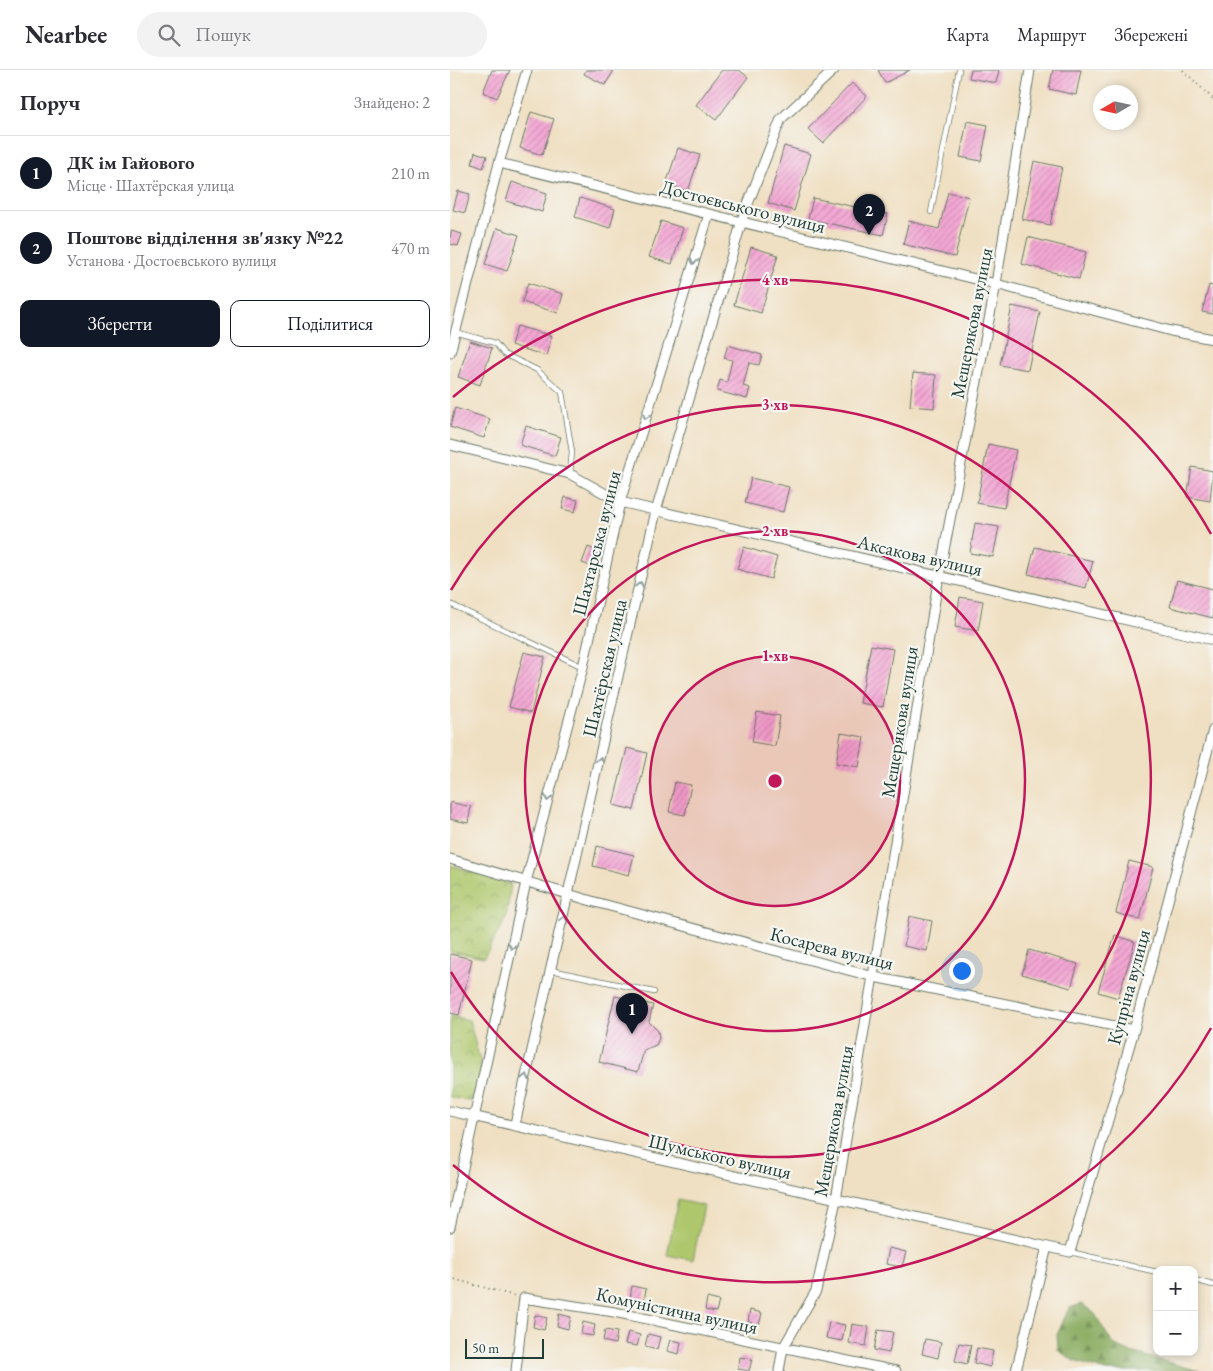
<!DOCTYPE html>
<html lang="uk">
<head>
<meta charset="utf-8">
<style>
  :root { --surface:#fff; --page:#f2f2f3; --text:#2b2b33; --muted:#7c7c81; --line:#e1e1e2; --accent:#111827 }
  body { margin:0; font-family:"EB Garamond",serif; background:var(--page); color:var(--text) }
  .controls { position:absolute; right:15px; bottom:15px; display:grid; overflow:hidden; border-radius:10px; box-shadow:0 2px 8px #0003 }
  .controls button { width:45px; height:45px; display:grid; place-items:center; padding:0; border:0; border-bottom:1px solid var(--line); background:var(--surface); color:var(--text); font:25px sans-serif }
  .compass { position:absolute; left:643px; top:15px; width:45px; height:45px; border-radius:50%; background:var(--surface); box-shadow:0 2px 8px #0003; rotate:261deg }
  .scale { position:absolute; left:15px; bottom:12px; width:79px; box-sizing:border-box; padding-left:5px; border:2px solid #1f3d34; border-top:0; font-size:14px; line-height:18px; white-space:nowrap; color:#1f3d34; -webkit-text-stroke:4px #f6f6f2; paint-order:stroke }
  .you { position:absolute; left:511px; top:900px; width:18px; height:18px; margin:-12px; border:4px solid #fff; border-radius:50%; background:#1a73e8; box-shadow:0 0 0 8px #1a73e833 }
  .badge { display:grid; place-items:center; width:32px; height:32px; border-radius:50%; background:var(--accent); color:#fff; font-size:16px; font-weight:700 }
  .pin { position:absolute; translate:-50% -41px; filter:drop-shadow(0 1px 2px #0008) }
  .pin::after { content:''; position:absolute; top:26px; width:18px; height:15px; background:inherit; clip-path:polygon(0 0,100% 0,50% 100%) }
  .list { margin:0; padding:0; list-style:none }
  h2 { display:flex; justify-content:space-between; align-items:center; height:65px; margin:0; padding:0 20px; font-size:21px }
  h2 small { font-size:16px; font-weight:400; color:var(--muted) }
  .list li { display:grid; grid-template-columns:32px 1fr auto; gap:15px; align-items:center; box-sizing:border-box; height:75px; padding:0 20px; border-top:1px solid var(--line) }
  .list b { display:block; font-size:19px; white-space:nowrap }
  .list p { margin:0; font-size:16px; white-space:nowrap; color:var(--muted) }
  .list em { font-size:16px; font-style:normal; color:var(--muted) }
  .actions { display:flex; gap:10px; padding:15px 20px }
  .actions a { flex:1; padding:11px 0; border:1px solid var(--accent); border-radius:10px; text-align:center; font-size:18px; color:var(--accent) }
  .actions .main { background:var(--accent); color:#fff }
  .icon { flex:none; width:28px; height:28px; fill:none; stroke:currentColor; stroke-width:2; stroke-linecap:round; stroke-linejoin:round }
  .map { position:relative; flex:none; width:763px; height:1301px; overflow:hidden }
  header { display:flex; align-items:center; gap:30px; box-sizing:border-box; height:70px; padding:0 25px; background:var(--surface); border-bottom:1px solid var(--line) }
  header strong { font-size:24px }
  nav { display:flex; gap:28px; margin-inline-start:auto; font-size:18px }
  .search { width:350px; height:45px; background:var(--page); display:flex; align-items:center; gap:12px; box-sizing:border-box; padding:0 18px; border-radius:28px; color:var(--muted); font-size:19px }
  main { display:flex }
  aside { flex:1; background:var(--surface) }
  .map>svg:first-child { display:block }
  .grass { fill:#aec76c; stroke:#668250 }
  .forest { fill:url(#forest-firs); stroke:#54744a }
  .park { fill:url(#park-crowns); stroke:#668250 }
  .building { fill:url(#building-hatch) }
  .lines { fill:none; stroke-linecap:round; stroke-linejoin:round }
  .lane-casing { stroke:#687666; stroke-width:6 }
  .street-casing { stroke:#687666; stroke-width:11 }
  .path { stroke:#687666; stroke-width:2; stroke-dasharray:1 4; stroke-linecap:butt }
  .lane { stroke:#fff; stroke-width:4.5 }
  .street { stroke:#fff; stroke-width:9 }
  .oneway { stroke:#8f9e9a }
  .ring { fill:none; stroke:#c2185b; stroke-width:2.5 }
  .labels { text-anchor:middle; stroke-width:4.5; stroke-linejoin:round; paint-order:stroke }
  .street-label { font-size:19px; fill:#1f3d34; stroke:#f6f6f2 }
  .centre { fill:#c2185b; stroke:#f6f6f2; stroke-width:2.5 }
  .ring-label { font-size:15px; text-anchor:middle; font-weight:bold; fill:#c2185b; stroke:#f6f6f2; stroke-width:4.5; stroke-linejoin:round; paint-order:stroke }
</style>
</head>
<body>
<header>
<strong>Nearbee</strong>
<div class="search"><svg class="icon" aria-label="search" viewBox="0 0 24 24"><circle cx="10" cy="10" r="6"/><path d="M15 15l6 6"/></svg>Пошук</div>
<nav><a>Карта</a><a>Маршрут</a><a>Збережені</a></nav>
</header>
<main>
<aside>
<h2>Поруч<small>Знайдено: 2</small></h2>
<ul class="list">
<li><span class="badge">1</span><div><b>ДК ім Гайового</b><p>Місце · Шахтёрская улица</p></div><em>210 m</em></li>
<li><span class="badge">2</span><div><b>Поштове відділення зв'язку №22</b><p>Установа · Достоєвського вулиця</p></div><em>470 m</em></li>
</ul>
<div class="actions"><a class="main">Зберегти</a><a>Поділитися</a></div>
</aside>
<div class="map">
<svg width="763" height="1301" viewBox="0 0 763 1301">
  <defs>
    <pattern id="forest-firs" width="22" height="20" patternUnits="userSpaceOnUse" patternTransform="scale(1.25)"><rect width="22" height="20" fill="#8aac60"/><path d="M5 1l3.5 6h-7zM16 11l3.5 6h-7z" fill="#708d50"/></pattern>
    <pattern id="park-crowns" width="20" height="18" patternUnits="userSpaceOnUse" patternTransform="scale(1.25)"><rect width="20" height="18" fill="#aec76c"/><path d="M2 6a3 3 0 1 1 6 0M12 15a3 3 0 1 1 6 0" fill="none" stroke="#8da35a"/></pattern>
    <pattern id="building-hatch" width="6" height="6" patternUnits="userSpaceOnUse" patternTransform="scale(1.25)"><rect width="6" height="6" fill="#f5a8d5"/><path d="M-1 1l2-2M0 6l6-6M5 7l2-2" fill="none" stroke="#c68aae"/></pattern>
  </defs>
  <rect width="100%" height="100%" fill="#f6f6f2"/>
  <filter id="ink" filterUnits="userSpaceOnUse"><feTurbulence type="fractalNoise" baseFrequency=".02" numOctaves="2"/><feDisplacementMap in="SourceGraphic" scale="10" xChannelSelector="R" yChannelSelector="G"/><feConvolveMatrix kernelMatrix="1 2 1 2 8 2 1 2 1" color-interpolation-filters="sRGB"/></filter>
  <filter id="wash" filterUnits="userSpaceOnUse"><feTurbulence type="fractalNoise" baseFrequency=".0096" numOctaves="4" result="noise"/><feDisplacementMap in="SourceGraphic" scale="20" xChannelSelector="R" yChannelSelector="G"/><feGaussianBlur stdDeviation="1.12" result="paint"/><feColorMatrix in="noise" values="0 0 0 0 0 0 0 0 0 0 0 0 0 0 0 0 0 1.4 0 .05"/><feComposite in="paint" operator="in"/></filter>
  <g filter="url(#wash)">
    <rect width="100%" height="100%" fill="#f0e0c3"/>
    <path class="grass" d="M228,1130L254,1136L243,1190L217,1185Z"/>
    <path class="forest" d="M632,1234L645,1244L662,1273L677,1281L750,1301H656L624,1291L608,1280L607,1265L619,1238Z"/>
    <path class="park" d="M0,795L61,814L56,848L34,888L0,881Z
      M0,946L19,950L32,998L23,1032L0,1027Z"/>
    <g id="blocks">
      <path class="building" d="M42,0H60L47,28L33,22Z
        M136,0H160L163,2L155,15L134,4Z
        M272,0H289L298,7L266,50L246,35Z
        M428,0H460L435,13Z
        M521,0H549L546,13L519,8Z
        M603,0H631L626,25L599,19Z
        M402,13L417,26L373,73L358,59Z
        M81,42L104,49L92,85L70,78Z
        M517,51L538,55L531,91L510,87Z
        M334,76L361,84L344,141L318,133Z
        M228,78L250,85L238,121L216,114Z
        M25,82L37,86L33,98L22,94Z
        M584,91L612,97L600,155L572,149Z
        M62,112L97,123L92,142L56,131Z
        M8,121L20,124L15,143L3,140Z
        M498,122L519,127L505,187L453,174L459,151L489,159Z
        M130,128L165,139L160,158L125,147Z
        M363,128L438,144L433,165L358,149Z
        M211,151L233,158L222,194L199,187Z
        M47,158L69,165L57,201L35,194Z
        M1,161L12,164L8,176L0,174Z
        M578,167L636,182L629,209L572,194Z
        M301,177L328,185L311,243L284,235Z
        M78,213L113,224L108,243L72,232Z
        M759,215L763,216V244L752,242Z
        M562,236L590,242L578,300L550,295Z
        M67,256L102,266L96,286L61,275Z
        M20,271L42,278L30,315L8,307Z
        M278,275L312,285L309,295L299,293L293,316L300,318L297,329L267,321L270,310L277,312L282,290L274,288Z
        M463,303L486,305L484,338L460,336Z
        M5,338L40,349L34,368L0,357Z
        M76,356L111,367L105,386L70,375Z
        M538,374L566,380L554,438L527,433Z
        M742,397L763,401L760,431L737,427Z
        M301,408L339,417L333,442L295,433Z
        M115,427L128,430L125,442L112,439Z
        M525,453L549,457L543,487L520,483Z
        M138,477L148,481L143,497L132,493Z
        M294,477L327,487L321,509L287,499Z
        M585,477L643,491L636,518L578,504Z
        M727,510L763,519V548L720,537Z
        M510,527L533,531L528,561L505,557Z
        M421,575L443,579L433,637L410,633Z
        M74,582L95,587L81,643L59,637Z
        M307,642L330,646L325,676L302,672Z
        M391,663L414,667L409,697L386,693Z
        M177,678L197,683L184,740L163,735Z
        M225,712L241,715L235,745L219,742Z
        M0,732L21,737L18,753L0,749Z
        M147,776L184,785L179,805L143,796Z
        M679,791L703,797L690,850L666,843Z
        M459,846L482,851L477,881L454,876Z
        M665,865L685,872L668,928L648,922Z
        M579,880L628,894L621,918L572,904Z
        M0,884L22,889L9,945L0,943Z
        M165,926L203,935L199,952L208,961L209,968L206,975L194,980L188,1002L149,992Z
        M439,1178L456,1182L452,1197L436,1194Z
        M182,1216L196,1219L194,1231L180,1229Z
        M257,1228L269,1231L266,1242L255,1240Z
        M300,1240L312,1243L309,1255L298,1252Z
        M109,1244L121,1247L118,1259L107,1256Z
        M85,1245L97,1248L94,1260L83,1257Z
        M133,1252L145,1255L143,1266L131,1264Z
        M379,1252L395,1255L392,1271L376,1268Z
        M402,1254L419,1257L416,1276L399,1273Z
        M155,1260L167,1262L165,1274L153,1271Z
        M428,1260L443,1262L439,1283L424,1280Z
        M178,1262L190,1265L187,1276L175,1274Z
        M198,1264L210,1267L207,1279L195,1276Z
        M475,1269L491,1272L488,1288L472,1284Z
        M220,1270L231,1272L229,1284L217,1281Z
        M509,1273L521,1275L517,1294L505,1291Z
        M527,1278L543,1281L540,1297L524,1293Z
        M290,1287L302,1289L299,1301L288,1299Z"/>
    </g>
  </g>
  <g filter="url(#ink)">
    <use href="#blocks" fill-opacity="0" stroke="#687666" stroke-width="1"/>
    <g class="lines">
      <g class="lane-casing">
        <path id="lane" d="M481,142L509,0
          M5,262L45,273L54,284L87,300L112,322L122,382L120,404
          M0,534L133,597
          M101,900L204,922
          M620,1182L707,1202
          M744,1210L763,1215"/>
      </g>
      <g class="street-casing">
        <path id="street" d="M49,93L546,214L721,261L763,269
          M0,283L49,93L77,0
          M0,375L120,404L170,432L763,570
          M0,789L145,832L424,907L684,960
          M0,1041L620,1182L684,960L763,660
          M65,1054L206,441L294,144L331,49L384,0
          M0,1157L76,812L133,597L170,432L259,144
          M66,1301L74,1228L164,1242L446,1301
          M329,1301L333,1278L366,1221L386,1130L489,506L546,214L580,0
          M566,1301L597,1177"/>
      </g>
      <path class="path" d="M733,0L763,29
        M0,1208L65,1226"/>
      <use href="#lane" class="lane"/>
      <use href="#street" class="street"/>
    </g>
    <defs><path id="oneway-chevron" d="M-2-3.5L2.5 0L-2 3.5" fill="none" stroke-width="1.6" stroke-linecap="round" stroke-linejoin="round" transform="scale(1.25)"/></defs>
    <g class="oneway">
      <use href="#oneway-chevron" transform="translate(244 191) rotate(107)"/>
      <use href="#oneway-chevron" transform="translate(196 346) rotate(107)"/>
      <use href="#oneway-chevron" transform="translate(190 515) rotate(-77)"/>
      <use href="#oneway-chevron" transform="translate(150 690) rotate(-77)"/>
      <use href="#oneway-chevron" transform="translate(98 728) rotate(105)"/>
      <use href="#oneway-chevron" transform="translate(114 849) rotate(-76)"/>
      <use href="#oneway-chevron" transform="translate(62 876) rotate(103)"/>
      <use href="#oneway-chevron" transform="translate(76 1007) rotate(-77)"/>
    </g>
  </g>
  <circle cx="325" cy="711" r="125" fill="#c2185b" fill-opacity=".12"/>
  <g class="ring">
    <circle cx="325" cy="711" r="125"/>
    <circle cx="325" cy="711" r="250"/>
    <path d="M1 520A376 376 0 1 1 1 902"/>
    <path d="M761 958A501 501 0 0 1 3 1095M3 327A501 501 0 0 1 761 464"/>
  </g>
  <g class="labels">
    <g class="street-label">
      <text transform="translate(293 136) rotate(14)" y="7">Достоєвського вулиця</text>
      <text transform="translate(521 253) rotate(-79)" y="7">Мещерякова вулиця</text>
      <text transform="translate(146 473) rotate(-76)" y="7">Шахтарська вулиця</text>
      <text transform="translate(470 485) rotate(13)" y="7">Аксакова вулиця</text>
      <text transform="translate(154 598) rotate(-77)" y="7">Шахтёрская улица</text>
      <text transform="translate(449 652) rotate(-81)" y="7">Мещерякова вулиця</text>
      <text transform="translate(382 878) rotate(14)" y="7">Косарева вулиця</text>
      <text transform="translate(678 917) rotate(-75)" y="7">Купріна вулиця</text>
      <text transform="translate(383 1051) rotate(-80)" y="7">Мещерякова вулиця</text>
      <text transform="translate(270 1086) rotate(13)" y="7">Шумського вулиця</text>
      <text transform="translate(227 1240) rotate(12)" y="7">Комуністична вулиця</text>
    </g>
  </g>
  <circle cx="325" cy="711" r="8" class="centre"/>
  <g class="ring-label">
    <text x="325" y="215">4 хв</text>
    <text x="325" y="340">3 хв</text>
    <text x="325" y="466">2 хв</text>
    <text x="325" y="591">1 хв</text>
  </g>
</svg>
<div class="controls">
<button>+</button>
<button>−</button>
</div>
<svg class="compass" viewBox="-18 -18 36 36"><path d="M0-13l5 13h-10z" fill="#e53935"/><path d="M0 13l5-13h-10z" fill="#7c7c81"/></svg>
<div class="scale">50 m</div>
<div class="you"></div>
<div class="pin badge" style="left:182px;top:964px">1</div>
<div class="pin badge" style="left:419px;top:165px">2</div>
</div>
</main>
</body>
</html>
